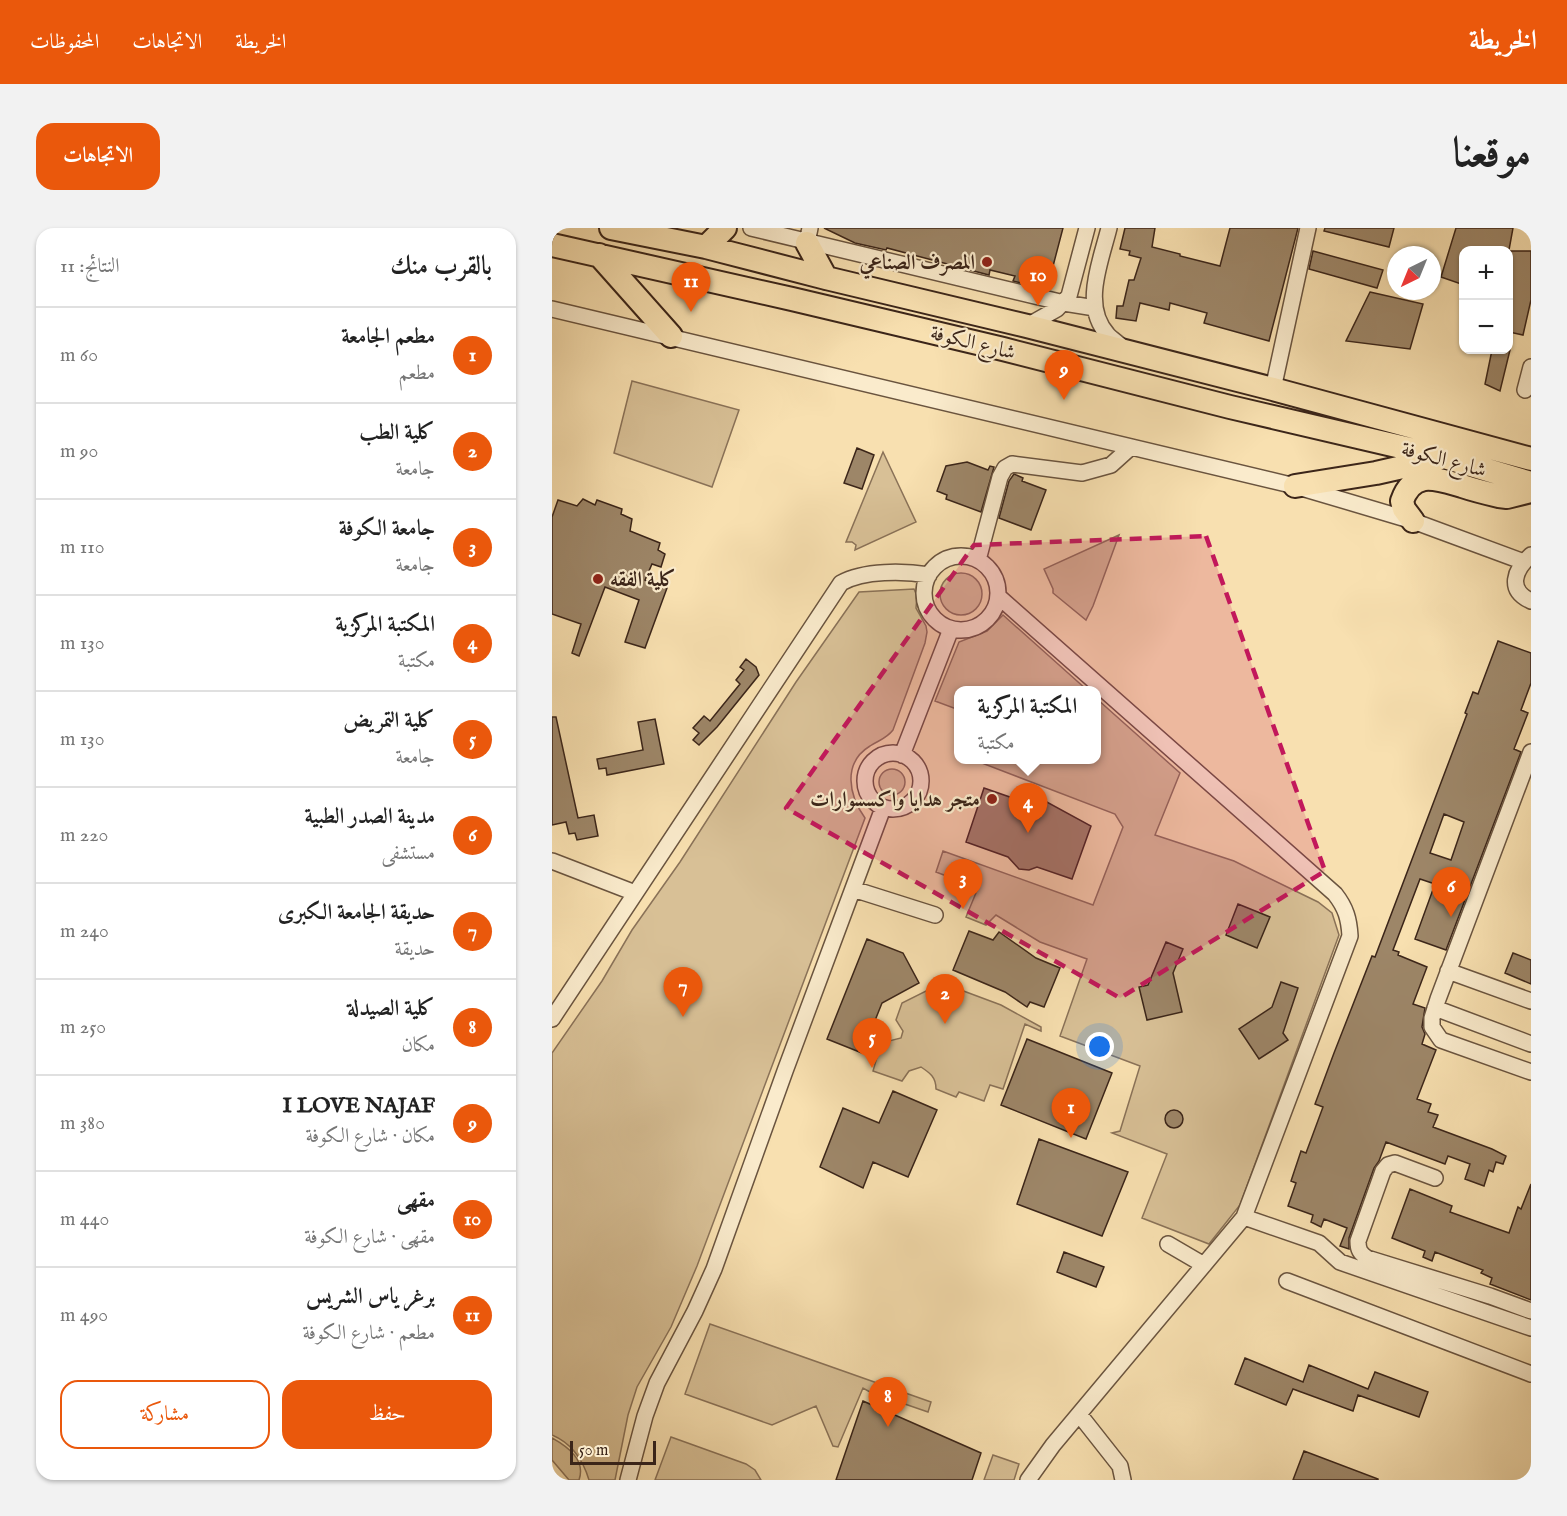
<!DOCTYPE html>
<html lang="ar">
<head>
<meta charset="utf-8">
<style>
  :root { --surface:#fff; --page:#f2f2f2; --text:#222; --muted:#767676; --line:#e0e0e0; --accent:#ea580c }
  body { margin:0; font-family:"IM FELL English",Amiri,serif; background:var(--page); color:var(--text); direction:rtl }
  .controls { position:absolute; right:18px; top:18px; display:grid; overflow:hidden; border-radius:12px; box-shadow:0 2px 4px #0004 }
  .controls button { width:54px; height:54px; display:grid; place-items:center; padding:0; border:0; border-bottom:2px solid var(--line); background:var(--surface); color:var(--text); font:30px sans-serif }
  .compass { position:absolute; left:835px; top:18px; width:54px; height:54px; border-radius:50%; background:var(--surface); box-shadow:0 2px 4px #0004; rotate:223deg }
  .scale { position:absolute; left:18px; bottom:15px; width:86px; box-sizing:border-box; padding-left:6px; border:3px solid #3b2519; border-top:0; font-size:16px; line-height:21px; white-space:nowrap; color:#3b2519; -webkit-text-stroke:4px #faebcc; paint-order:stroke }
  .you { position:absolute; left:548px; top:819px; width:21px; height:21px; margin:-15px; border:4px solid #fff; border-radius:50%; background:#1a73e8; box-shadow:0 0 0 9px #1a73e833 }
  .badge { display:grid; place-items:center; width:39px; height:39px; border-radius:50%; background:var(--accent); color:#fff; font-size:20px; font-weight:700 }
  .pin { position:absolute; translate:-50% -50px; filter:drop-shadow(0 2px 3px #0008) }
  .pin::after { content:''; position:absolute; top:32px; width:21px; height:18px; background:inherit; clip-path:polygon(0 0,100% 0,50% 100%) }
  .popup { position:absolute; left:402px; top:458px; width:147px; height:78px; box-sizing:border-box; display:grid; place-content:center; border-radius:12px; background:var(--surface); filter:drop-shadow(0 2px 4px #0005); font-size:20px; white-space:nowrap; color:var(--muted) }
  .popup b { font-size:22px; color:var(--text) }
  .popup::after { content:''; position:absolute; left:50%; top:100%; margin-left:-12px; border:12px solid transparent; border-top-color:var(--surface) }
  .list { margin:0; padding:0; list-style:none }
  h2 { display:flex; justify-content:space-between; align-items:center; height:78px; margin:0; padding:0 24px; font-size:26px }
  h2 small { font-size:20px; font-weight:400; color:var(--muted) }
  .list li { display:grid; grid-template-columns:39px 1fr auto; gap:18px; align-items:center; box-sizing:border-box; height:96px; padding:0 24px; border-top:2px solid var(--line) }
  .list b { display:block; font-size:22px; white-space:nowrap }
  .list p { margin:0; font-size:20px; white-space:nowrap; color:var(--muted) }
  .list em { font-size:20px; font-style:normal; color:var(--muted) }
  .actions { display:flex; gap:12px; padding:18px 24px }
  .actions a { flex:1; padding:14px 0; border:2px solid var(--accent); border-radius:18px; text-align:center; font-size:21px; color:var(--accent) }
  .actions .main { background:var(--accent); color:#fff }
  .map { position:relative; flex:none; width:979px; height:1252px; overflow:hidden; direction:ltr; border-radius:18px }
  header { display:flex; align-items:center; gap:36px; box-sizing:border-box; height:84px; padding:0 30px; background:var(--accent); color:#fff }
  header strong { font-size:28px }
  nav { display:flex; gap:33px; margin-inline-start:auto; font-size:21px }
  .intro { display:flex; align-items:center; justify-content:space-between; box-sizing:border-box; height:144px; padding:0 36px }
  h1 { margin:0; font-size:42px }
  .button { padding:15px 27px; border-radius:18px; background:var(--accent); color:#fff; font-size:21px; font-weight:700 }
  main { display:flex; gap:36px; padding:0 36px }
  aside { flex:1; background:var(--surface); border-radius:18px; box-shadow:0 2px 4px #0004 }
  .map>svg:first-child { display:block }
  .green { fill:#d8c096; stroke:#8a7258; stroke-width:1.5 }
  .building { fill:#9d8668; stroke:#3b2519; stroke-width:1.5; fill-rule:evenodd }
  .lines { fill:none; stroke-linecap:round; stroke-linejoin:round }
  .minor-casing { stroke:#6a543f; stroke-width:18 }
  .highway-casing { stroke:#3b2519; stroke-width:26 }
  .minor { stroke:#faebcc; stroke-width:15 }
  .highway { stroke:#f8e0b0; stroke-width:22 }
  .marked { fill:#c2185b; fill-opacity:0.2; stroke:#c2185b; stroke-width:4.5; stroke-dasharray:12 8; stroke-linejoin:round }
  .poi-dot { fill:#8f2418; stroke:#faebcc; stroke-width:2 }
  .labels { text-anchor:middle; stroke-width:4.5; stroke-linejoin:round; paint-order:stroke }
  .poi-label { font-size:21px; font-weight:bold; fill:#3b2519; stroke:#faebcc; text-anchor:end }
  .street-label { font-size:21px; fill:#3b2519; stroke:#faebcc }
</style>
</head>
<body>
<header>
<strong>الخريطة</strong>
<nav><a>الخريطة</a><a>الاتجاهات</a><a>المحفوظات</a></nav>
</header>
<div class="intro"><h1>موقعنا</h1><a class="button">الاتجاهات</a></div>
<main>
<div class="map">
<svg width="979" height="1252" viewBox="0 0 979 1252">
  <rect width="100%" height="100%" fill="#f8e0b0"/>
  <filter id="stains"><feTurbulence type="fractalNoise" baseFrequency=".00333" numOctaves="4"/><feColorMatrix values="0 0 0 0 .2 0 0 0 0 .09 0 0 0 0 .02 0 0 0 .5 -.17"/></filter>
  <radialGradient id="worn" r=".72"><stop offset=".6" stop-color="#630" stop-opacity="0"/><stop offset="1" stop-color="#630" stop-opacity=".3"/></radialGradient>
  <path class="green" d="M80,153L187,182L160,259L62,225Z
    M331,224L364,294L303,322L304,317L300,314H294Z
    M567,307L541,378L534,392L501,365V361L492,341Z
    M388 366a21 21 0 1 1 42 0a21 21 0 1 1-42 0Z
    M362,361L365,368L364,380L374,398L375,404L373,415L341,502C334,511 327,512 318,518C290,535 297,568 313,590L145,1038L119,1099L85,1159L76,1187L63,1252H37C31,1232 19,1215 0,1207V825L50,753L80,702L128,634L244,454L307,364Z
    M451,387L535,462H407V482L383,473L407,414L435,403Z
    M545,471L628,545L603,607L682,633L766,674L780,685L787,707L688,977L657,1016L590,990L615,926L560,905L568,903L588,838L508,808L535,731L488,714L444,687L434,697L414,689L426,660L384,644L391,623L541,677L571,599L563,586L422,532H545Z
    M327 554a13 13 0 1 1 26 0a13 13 0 1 1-26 0Z
    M390,755L449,777L489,799V803L473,796L451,861L438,857L432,873L407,864L404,869L384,861C384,849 378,845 369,839L357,843L350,853L321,843L329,815L349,810L351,803L344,792L350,775Z
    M158,1096L379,1174L376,1184L318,1164L311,1160L286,1219L281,1218L264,1178L220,1197L133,1166Z
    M119,1209L194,1236L203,1242L209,1252H103Z
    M0,1210C16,1219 34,1232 27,1252H17L0,1232Z
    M441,1227L467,1236L462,1252H432Z"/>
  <path class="building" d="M272,0H511L495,61L461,53L463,48L438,42L437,47L335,20L334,22L303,15Z
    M573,0H603L600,19L628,26V28L668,38L678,0H746L717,113L652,95L655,85L618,75L617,82L588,75L584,93L564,90L565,78H571L577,52H582L589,30L577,27L578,23L568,21Z
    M773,0H842L837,19L772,3Z
    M904,0H961L957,22H912V57L889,49Z
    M761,23L831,42L825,60L757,41Z
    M957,23H979V72L971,107L957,104Z
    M818,64L871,76L858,121L794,113Z
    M940,122H958L948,163L933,156Z
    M305,220L322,227L310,261L292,255Z
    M415,234L436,242L438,238L442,239L429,284L394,271L395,267L385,263L394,238Z
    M462,246L471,250L470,253L494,262L479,302L447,290L457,253Z
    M31,271L43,277L45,272L70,281L69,286L80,291L78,303L108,315L106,322L113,326L109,339L100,336L93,352L115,360L93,420L73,414L87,372L53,359L27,428L20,425L29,396L0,386V289L6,272L25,278Z
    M946,413L979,425V455L969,482L976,485L962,521L969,524L894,722L863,711L883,656L868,651L841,722L847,724L846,727L875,739L861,776L873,780L870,799L873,806L870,816L884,822L865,871L879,876L876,884L886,887L881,899L940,921L954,928L951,936L944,934L941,944L937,942L932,958L913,951L918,936L896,928L893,936L834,914L827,933L822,940L797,1010V1021L788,1018L795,1000L772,991L769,999L759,994L761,987L736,978L744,955L739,953L749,923L754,925L771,879L763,876L782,825L820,728L823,729L915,486L913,485L921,464L926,466ZM892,586L912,594L899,632L878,625Z
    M194,431L204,439L207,447L165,499L147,517L141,512L147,505L141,500L152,488L158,493L188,456L184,452L192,442L188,439Z
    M0,489H4L26,590L42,587L46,608L25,612L23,605L17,606L14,594L0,597Z
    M103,491L112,536L55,547L54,540L47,541L45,531L91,522L86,494Z
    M432,560L475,575L480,573H493L539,598L520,651L485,639L477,642L467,641L456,629L414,614Z
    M686,676L718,689L705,720L674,707Z
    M417,703L441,712L447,704L484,730L508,740L492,779L478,774L475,779L453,764L401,742Z
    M315,711L351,725L367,755L330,775L310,825L275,811Z
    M614,714L631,721L621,745L630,784L595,792L587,759L596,757Z
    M961,725L979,732V756L953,745Z
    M729,754L746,760L731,805L736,812L707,831L687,801L720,779Z
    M475,811L560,845L534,911L449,877Z
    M341,863L385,882L356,949L321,934L311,960L268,939L291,880L327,895Z
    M613 891a9 9 0 1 1 18 0a9 9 0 1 1-18 0Z
    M487,911L576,944L550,1008L465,976Z
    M979,956V1072L938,1056L940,1050L929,1045L931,1042L883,1024L880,1033L871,1029L873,1023L840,1010L858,961L900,978L898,984L957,1005L966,979L969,981Z
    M512,1024L552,1039L544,1059L505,1044Z
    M693,1130L751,1154L757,1137L816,1161L823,1144L876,1164L867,1189L806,1167L801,1183L741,1161L734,1177L683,1156Z
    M311,1173L429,1225L420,1252H284Z
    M752,1223L826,1251V1252H741Z"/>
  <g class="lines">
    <g class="minor-casing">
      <path id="minor" d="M199,0L512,75L543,80
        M557,0C549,33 529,78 556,107C560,111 566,115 570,119
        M255,15L258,0
        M0,81L743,258L861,293L972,334
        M475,98L505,81L517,68L535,0
        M721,161L756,0
        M973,162L979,139
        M979,327C962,342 955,362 979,373
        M372 365a37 37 0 1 1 74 0a37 37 0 1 1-74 0Z
        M426,332L448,249L453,240L460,236L530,245L559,237L579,219
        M446,368L783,666C794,680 797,691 798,708L692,989L501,1217L476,1252
        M979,524L886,771L880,790V799L889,812L979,844
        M313 553a28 28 0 1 1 56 0a28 28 0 1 1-56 0Z
        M350,527L399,401
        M0,633L83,665
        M301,661L383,687
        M896,743L979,773
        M883,780L979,816
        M0,791L289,355C312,342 352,343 377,347
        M883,950L843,935L836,937L831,943L806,1013C806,1022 808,1025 815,1030L938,1068L979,1083
        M692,989L767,1015L788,1034L979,1100
        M616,1016L652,1037
        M735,1053L979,1146
        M527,1186L568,1238L571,1252
        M76,1252L93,1188L105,1155L143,1083L162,1041L233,843L331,580"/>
    </g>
    <g class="highway-casing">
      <path id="highway" d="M59,0L154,19L274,50L475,98L721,161L979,231
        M255,15L274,50
        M0,17L240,71L451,121L678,179L892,229L979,255
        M154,19L173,0
        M47,27L119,108
        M743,258L824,245L886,231
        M861,293L852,281L850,273C861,241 885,251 910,258C922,262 934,265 947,268L955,269L979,263"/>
    </g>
    <use href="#minor" class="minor"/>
    <use href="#highway" class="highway"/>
  </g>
  <path class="marked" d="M654,308L773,643L568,770L234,580L422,317Z"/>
  <g class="poi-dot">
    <circle cx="435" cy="34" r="6"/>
    <circle cx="46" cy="351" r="6"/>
    <circle cx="440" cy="571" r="6"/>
  </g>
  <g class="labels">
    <g class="poi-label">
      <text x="423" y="41">المصرف الصناعي</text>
      <text x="58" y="358" text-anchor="start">كلية الفقه</text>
      <text x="428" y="578">متجر هدايا واكسسوارات</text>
    </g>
    <g class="street-label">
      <text transform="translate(421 114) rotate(14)" y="7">شارع الكوفة</text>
      <text transform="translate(892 231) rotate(15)" y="7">شارع الكوفة</text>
    </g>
  </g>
  <rect width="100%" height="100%" filter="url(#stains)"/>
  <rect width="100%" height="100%" fill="url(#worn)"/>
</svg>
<div class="controls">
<button>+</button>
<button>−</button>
</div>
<svg class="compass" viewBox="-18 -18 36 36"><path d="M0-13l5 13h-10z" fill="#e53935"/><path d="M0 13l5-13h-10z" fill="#767676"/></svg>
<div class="scale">50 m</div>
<div class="you"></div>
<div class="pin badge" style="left:519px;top:910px">1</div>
<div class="pin badge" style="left:393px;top:796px">2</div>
<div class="pin badge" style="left:411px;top:681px">3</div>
<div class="pin badge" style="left:476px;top:605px">4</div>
<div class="popup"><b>المكتبة المركزية</b>مكتبة</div>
<div class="pin badge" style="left:320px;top:840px">5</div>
<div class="pin badge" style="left:899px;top:689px">6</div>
<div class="pin badge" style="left:131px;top:789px">7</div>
<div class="pin badge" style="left:336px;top:1199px">8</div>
<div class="pin badge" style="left:512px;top:172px">9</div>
<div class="pin badge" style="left:486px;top:78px">10</div>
<div class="pin badge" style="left:139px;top:84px">11</div>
</div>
<aside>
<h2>بالقرب منك<small>النتائج: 11</small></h2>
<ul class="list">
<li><span class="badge">1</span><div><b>مطعم الجامعة</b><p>مطعم</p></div><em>60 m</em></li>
<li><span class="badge">2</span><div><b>كلية الطب</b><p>جامعة</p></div><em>90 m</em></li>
<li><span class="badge">3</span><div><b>جامعة الكوفة</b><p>جامعة</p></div><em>110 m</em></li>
<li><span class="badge">4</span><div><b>المكتبة المركزية</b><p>مكتبة</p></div><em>130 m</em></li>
<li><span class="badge">5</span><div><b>كلية التمريض</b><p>جامعة</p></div><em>130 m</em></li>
<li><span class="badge">6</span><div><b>مدينة الصدر الطبية</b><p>مستشفى</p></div><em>220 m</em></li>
<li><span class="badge">7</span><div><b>حديقة الجامعة الكبرى</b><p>حديقة</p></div><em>240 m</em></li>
<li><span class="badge">8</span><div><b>كلية الصيدلة</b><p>مكان</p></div><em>250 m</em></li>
<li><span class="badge">9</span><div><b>I LOVE NAJAF</b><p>مكان · شارع الكوفة</p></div><em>380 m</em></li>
<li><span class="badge">10</span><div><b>مقهى</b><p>مقهى · شارع الكوفة</p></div><em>440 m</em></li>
<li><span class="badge">11</span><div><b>برغر ياس الشريس</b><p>مطعم · شارع الكوفة</p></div><em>490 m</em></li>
</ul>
<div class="actions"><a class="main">حفظ</a><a>مشاركة</a></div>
</aside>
</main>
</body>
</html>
